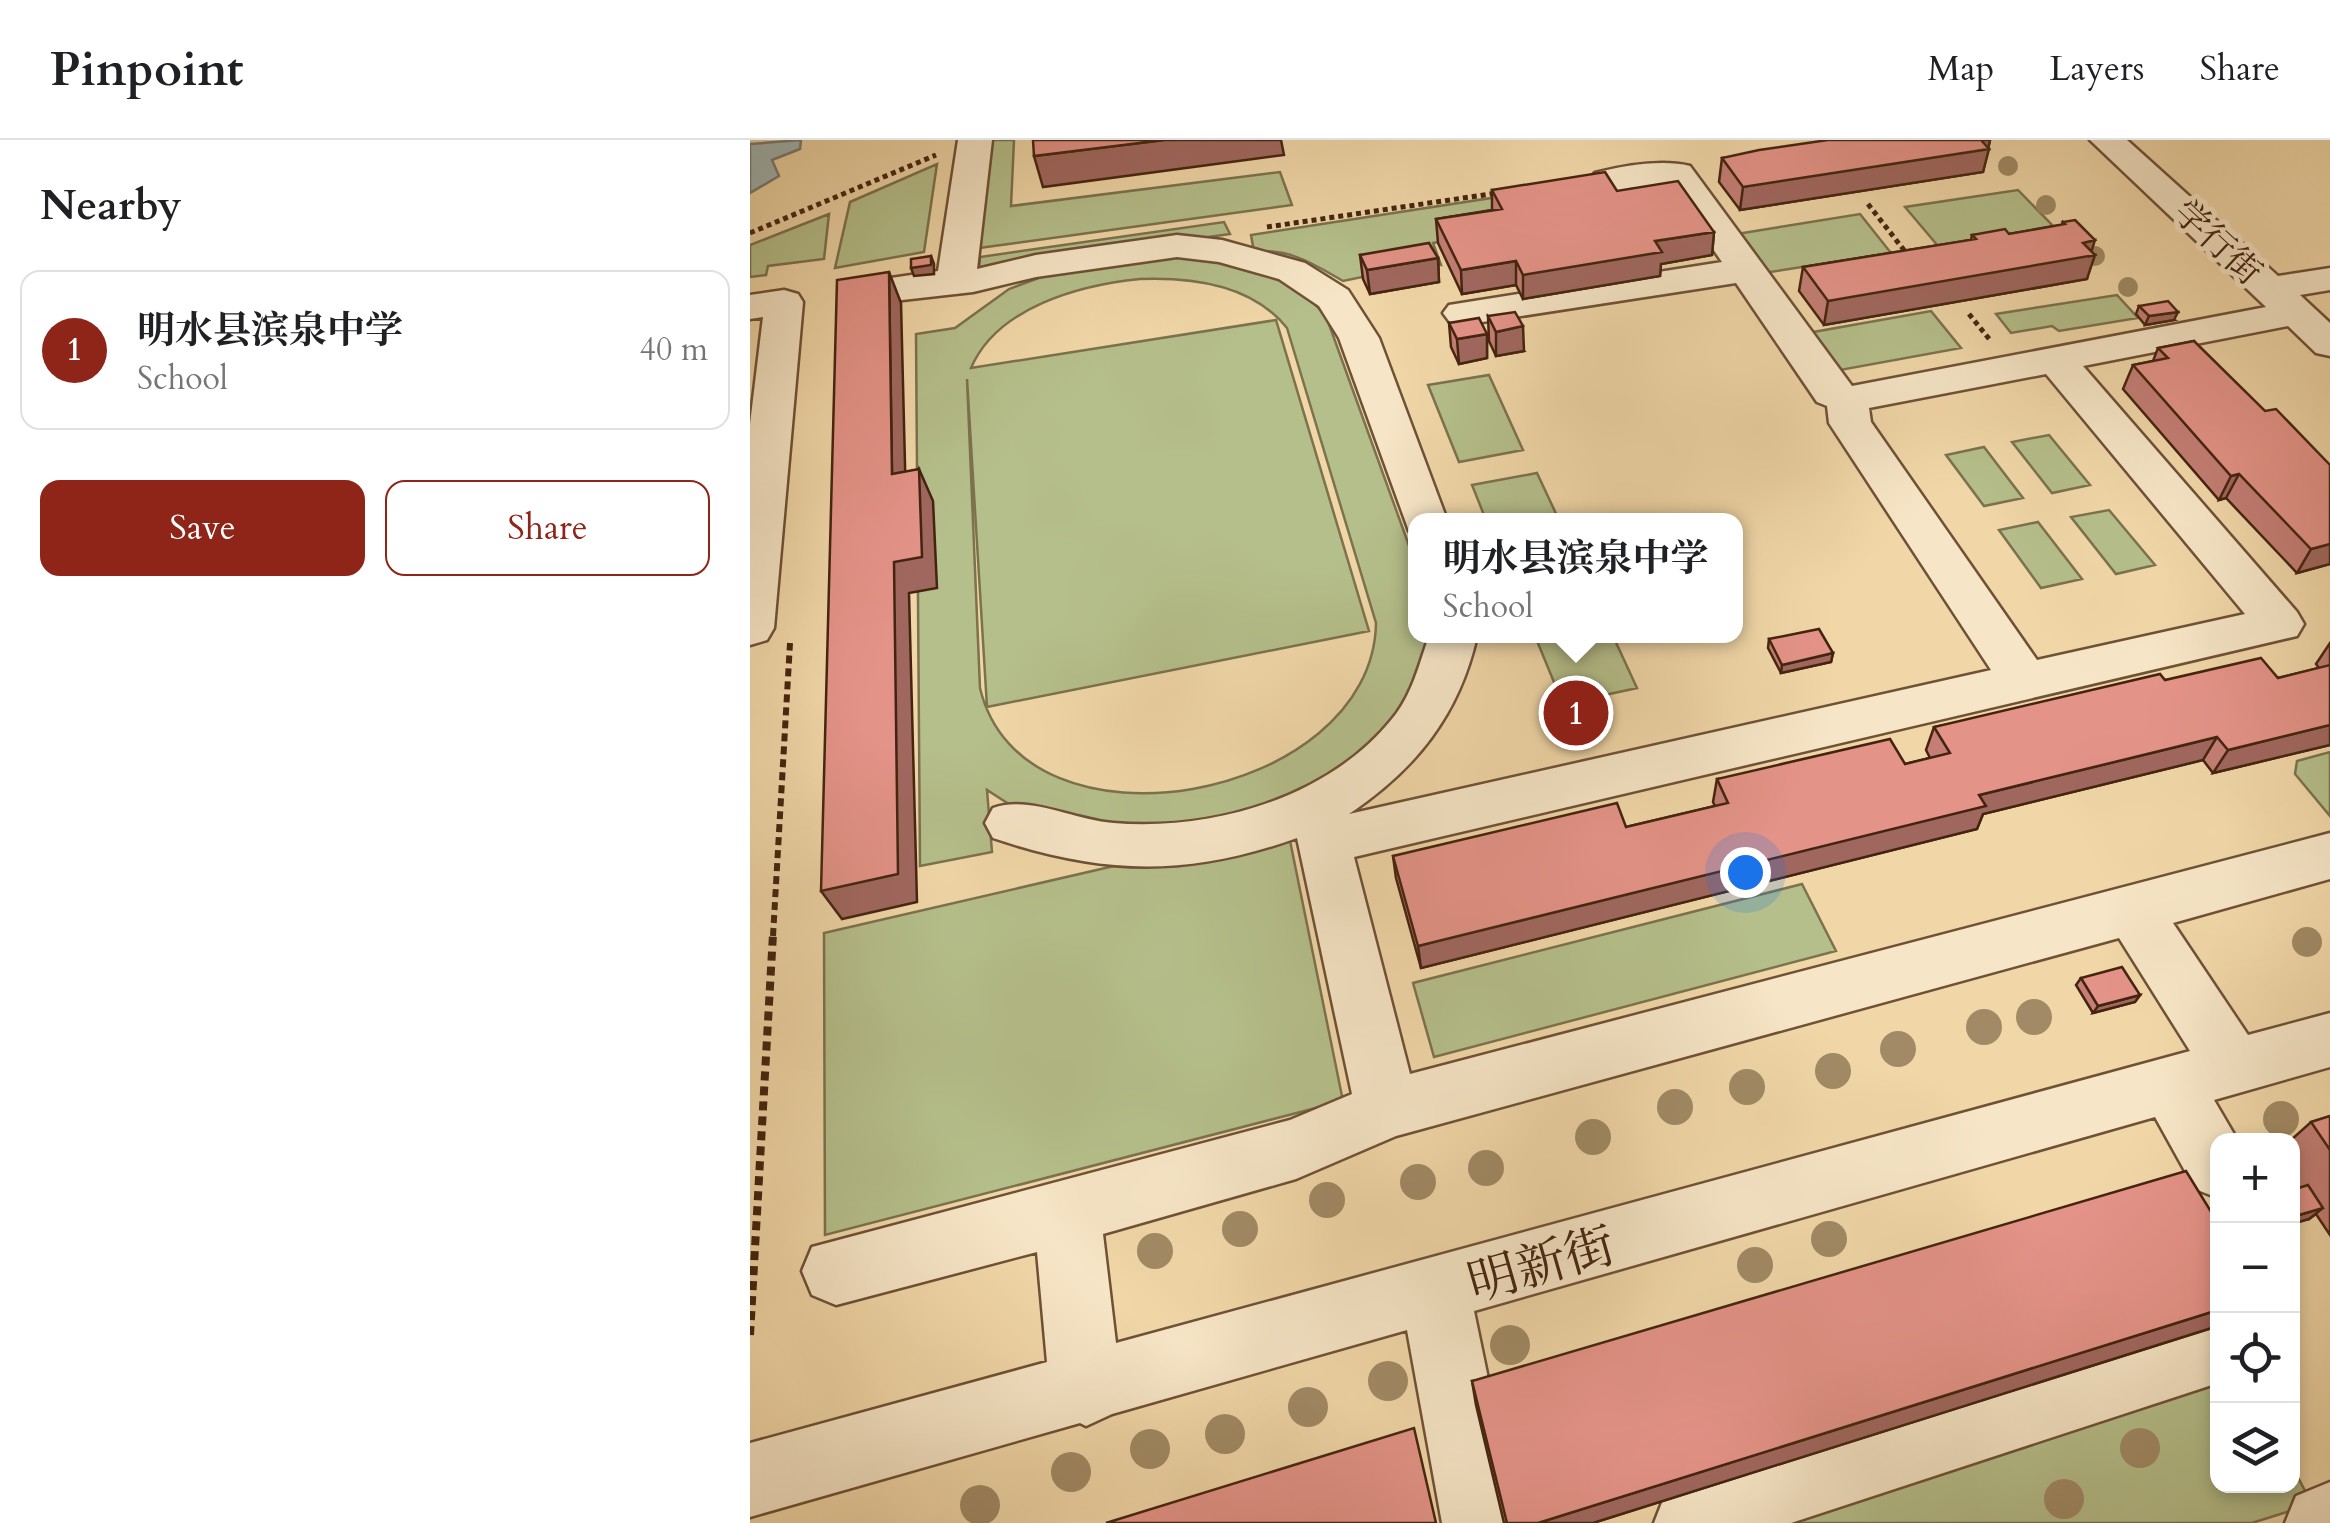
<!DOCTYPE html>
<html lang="en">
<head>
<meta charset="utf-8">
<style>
  :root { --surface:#fff; --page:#f6f6f6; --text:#202124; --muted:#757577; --line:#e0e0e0; --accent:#8f2418 }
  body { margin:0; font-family:Cardo,"Noto Serif SC",serif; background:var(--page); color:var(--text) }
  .controls { position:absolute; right:30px; bottom:30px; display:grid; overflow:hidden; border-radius:20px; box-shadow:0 5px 15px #0003 }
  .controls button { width:90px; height:90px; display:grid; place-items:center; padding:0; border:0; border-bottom:2px solid var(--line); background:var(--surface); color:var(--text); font:50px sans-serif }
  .you { position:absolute; left:995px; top:732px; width:35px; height:35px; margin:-25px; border:8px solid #fff; border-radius:50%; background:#1a73e8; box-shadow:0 0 0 15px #1a73e833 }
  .badge { display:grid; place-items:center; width:65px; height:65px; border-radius:50%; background:var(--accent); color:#fff; font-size:32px; font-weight:700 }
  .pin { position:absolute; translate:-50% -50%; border:5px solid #fff; box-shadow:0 2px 10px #0006 }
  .popup { position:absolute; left:658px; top:373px; width:335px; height:130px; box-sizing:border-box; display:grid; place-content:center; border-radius:20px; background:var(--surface); filter:drop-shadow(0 2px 8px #0005); font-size:32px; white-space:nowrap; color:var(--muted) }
  .popup b { font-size:38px; color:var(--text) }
  .popup::after { content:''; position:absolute; left:50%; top:100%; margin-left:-20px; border:20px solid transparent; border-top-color:var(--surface) }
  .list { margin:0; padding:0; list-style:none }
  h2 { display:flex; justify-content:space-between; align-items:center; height:130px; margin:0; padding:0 40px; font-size:42px }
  h2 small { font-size:32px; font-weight:400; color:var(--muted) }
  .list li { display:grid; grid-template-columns:65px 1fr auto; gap:30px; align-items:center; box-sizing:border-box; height:160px; margin:0 20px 20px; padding:0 20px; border:2px solid var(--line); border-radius:20px }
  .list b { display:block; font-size:38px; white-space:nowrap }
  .list p { margin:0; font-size:32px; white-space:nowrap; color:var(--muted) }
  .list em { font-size:32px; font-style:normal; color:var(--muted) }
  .actions { display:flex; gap:20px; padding:30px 40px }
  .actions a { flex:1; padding:22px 0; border:2px solid var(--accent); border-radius:20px; text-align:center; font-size:35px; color:var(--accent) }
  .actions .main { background:var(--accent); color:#fff }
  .icon { flex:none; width:55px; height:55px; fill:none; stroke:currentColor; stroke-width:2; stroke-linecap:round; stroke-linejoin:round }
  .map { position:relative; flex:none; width:1580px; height:1383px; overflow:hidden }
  header { display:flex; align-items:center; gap:60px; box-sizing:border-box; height:140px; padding:0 50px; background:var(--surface); border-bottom:2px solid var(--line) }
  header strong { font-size:48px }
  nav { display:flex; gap:55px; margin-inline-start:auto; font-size:35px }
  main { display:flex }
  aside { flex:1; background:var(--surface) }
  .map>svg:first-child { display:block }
  .green { fill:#b5bf8b; stroke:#7c724e; stroke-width:2.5; fill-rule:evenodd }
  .water { fill:#a1b6b5; stroke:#7c7c73; stroke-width:2.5 }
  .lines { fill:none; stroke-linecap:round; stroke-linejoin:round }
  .minor-casing { stroke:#6f5136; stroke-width:5 }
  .path-far2 { stroke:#442410; stroke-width:5; stroke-dasharray:5 4; stroke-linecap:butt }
  .path-far1 { stroke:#442410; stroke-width:6; stroke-dasharray:8 5; stroke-linecap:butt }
  .path { stroke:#442410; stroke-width:8; stroke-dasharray:9 6; stroke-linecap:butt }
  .minor { fill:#f6e5c6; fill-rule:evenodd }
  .tree { fill:#a18a65 }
  .wall { fill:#c47e75; stroke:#442410; stroke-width:2.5 }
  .shaded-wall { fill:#a0675f; stroke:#442410; stroke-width:2.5 }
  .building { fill:#e49388; stroke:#442410; stroke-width:2.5 }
  .labels { text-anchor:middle; stroke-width:10; stroke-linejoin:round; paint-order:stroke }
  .far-street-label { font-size:35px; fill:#442410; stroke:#f6e5c6 }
  .near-street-label { font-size:50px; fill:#442410; stroke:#f6e5c6 }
</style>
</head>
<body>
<header>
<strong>Pinpoint</strong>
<nav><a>Map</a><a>Layers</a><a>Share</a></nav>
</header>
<main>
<aside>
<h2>Nearby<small></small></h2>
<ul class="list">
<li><span class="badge">1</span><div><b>明水县滨泉中学</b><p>School</p></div><em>40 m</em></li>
</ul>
<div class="actions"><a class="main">Save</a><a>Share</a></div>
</aside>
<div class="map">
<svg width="1580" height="1383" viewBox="0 0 1580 1383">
  <rect width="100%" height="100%" fill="#f1d7a8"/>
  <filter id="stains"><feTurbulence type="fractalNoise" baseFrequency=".002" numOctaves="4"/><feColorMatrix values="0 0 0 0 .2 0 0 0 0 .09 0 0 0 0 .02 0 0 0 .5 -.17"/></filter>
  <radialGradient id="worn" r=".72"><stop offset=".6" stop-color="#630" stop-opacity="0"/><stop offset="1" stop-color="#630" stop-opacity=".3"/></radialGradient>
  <path class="green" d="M242,0H264L261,66L530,32L542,65L229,108Z
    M187,24L174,112L85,128L100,62Z
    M845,42L850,52L737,71L747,91L683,103L691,125L680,123L593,141C565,125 538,107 504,112L501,95Z
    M1268,50L1304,87L1188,106L1155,67Z
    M79,74L74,119L18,126L16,135L0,137V105Z
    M1110,74L1141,113L1014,133L987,94Z
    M474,82L480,94L229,129L230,117Z
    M403,115C466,118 533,125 576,176L666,425V496H679L667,546L627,603L562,650L430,694L265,668L237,650L242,712L170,726L166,194L205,188L259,149L313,129ZM390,139C442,137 502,144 537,188L626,483C623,661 272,726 230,548L217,239L237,567L619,491L526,180L221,228C247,167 330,145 390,139Z
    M1367,155L1388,178L1309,191L1302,186L1261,193L1246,174Z
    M1181,171L1211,208L1085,231L1058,193Z
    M739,235L773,310L709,322L678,245Z
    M1299,295L1340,345L1302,353L1262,302Z
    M1234,307L1273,358L1234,366L1196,315Z
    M787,333L809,380H736L722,345Z
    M1359,370L1405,425L1366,434L1321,377Z
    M1288,382L1332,439L1291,448L1249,390Z
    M785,496H863L887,548L813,564Z
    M1580,612V676L1545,634L1547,621Z
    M537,686L593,961L75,1095L74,793Z
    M1052,744L1086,811L684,917L663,843Z
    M1467,1227L1468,1346H1542L1543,1328L1562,1364L1502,1383H1002Z"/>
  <path class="water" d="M51,0L50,9L22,20L29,36L0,53V4Z"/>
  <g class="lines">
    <g class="minor-casing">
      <path id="minor" d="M208,0H242L227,129L286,115L427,95L472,100L555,123L598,150L629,198L697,380H666V393L659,391L589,198L569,166L529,139L469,122L427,117L286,137L223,152L108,165L94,161L89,153L94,145L188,131Z
        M1340,0H1377L1528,136L1580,128V150L1550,155L1580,183V216L1566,213L1538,186L1333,226L1547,472L1554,484L1547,496L604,717L660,934L1580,693V739L1423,783L1498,895L1580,873V927L1464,960L1488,1001H1468V1058L1445,1049L1405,977L724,1171L768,1383H692L657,1190L362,1274L336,1286L330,1283L0,1377V1303L297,1222L287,1112L86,1165L62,1155L52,1131L62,1107L540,980L602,954L547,698C437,737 353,735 243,698L235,683L243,668C280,655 323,680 363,683C462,691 577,659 642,579C662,555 669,525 679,496H727C709,575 666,629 599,674L1241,530L1079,283L1077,266L1067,262L986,143L713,185L699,181L693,173L699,165L972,122L918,44L879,48L875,59H849L839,40L845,33C872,26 912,19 940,26L1102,246L1516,167ZM1296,234L1495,474L1287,520L1121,282L1119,268ZM1369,798L1440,911L366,1203L353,1094L546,1039L646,996Z
        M34,150L48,154L53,162L24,488L17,500L0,505V284L13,177L0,179V155Z
        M1468,1173V1243L1041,1383H904L917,1350L944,1339Z
        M1580,1342V1383H1535L1546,1356Z"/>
    </g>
    <path class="path-far2" d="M1118,64L1157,114
      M517,87L747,53
      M0,93L186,15
      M1219,174L1240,200"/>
    <path class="path-far1" d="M23,796L40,503"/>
    <path class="path" d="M0,1195L23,794"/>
    <use href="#minor" class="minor"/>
  </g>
  <g class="tree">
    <circle cx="1258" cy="26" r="10"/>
    <circle cx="1296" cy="65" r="10"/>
    <circle cx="1345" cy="116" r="10"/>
    <circle cx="1378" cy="147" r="10"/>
    <circle cx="1557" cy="802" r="15"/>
    <circle cx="1284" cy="877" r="18"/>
    <circle cx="1234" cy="887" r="18"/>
    <circle cx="1148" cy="909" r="18"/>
    <circle cx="1083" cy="931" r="18"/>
    <circle cx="997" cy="947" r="18"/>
    <circle cx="925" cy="967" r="18"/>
    <circle cx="1531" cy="979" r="18"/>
    <circle cx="843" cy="997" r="18"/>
    <circle cx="736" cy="1028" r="18"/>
    <circle cx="668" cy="1042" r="18"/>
    <circle cx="577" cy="1060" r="18"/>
    <circle cx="490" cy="1089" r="18"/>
    <circle cx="1079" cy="1099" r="18"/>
    <circle cx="405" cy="1111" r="18"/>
    <circle cx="1005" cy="1125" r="18"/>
    <circle cx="760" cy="1205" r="20"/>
    <circle cx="638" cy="1241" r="20"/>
    <circle cx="558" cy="1267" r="20"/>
    <circle cx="475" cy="1294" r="20"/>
    <circle cx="1390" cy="1308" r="20"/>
    <circle cx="400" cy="1309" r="20"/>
    <circle cx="321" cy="1332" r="20"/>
    <circle cx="1314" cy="1359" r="20"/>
    <circle cx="230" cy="1365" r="20"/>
  </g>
  <path class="wall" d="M1240,0L1233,32L990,70L969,42L972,18Z
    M742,50L867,51L964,92L962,115L911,124L910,136L773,159L766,145L712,154L688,103L686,79L742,70Z
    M1313,82L1341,112L1337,139L1074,185L1049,151L1053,127L1221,100L1222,95L1259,94L1312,85Z
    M610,115L688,118L689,142L620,154L613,139Z
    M1389,166L1424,180L1395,185L1386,174Z
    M738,176L774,211L746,216L739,201Z
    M699,183L737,194V218L709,224L701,207Z
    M1444,201L1580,424L1547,433L1476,358L1469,360L1373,249L1383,225L1403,221L1408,208Z
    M1019,499L1083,513L1081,522L1031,533L1018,508Z
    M1580,503V605L1463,633L1453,620L1233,674L1227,689L671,828L646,738L643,716L876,687L965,666L963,662L967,639L1155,624L1180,618L1176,610L1184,587L1415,540L1528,538L1569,528L1566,524Z
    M1331,838L1390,855L1385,862L1343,873L1326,845Z
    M1580,976V1095L1566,1074L1559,1079L1549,1048L1542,1037L1541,1000L1561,982Z
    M1468,1186L843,1383H754L726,1265L722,1241Z"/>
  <path class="shaded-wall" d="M414,0H531L534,15L293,47L284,16Z
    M1228,0H1240L1238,9H1239L1233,32L990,70L993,47Z
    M964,92L962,115L911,124L910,136L773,159V135L905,101Z
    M1345,100L1340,116L1345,115L1337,139L1074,185L1078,161Z
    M181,116L184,124V134L164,136L161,128Z
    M688,118L689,142L620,154L617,130Z
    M766,121V145L712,154L711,130Z
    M139,132L151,163L156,365L142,334Z
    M1428,172L1424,180L1395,185L1399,176Z
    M773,186L774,211L746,216V192Z
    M737,194V218L709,224L707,199Z
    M169,329L183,361L187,448L159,453L167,762L92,779L71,751L144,422Z
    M1489,334L1476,358L1469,360L1481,336Z
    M1580,404V424L1547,433L1561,409Z
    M1083,513L1081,522L1031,533L1032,525Z
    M1580,585V605L1463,633L1478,610Z
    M1467,597L1453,620L1233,674L1227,689L671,828L668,806L1229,655Z
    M1390,855L1385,862L1343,873L1348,866Z
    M1573,1068L1559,1079L1542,1084V1077Z
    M1468,1170V1186L843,1383H788Z"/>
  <path class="building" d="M283,0H414L284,16Z
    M1078,0H1231L1239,9L993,47L972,18L1009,10Z
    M855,32L867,51L928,41L964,92L905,101L912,112L773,135L766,121L711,130L686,79L752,69L742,50Z
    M1325,80L1345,100L1333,103L1345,115L1078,161L1053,127L1226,99L1222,95L1255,89L1259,94L1315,84L1313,82Z
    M679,103L688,118L617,130L610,115Z
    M181,116V125L161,128V119Z
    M139,132L142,334L169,329L172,417L144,422L148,734L71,751L87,140Z
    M1418,161L1428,172L1399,176L1389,166Z
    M765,172L773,186L746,192L738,176Z
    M729,178L737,194L707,199L699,183Z
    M1444,201L1515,271L1526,269L1580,325V404L1561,409L1489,334L1481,336L1383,225L1418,218L1408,208Z
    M1069,489L1083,513L1032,525L1019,499Z
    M1511,518L1528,538L1580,525V585L1478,610L1467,597L1229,655L1236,666L668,806L643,716L867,663L876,687L978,663L967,639L1140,599L1155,624L1200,613L1184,587L1410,534L1415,540Z
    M1372,827L1390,855L1348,866L1331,838Z
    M1580,976V1010L1561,982Z
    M1436,1031L1468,1083V1170L788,1383H757L722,1241Z
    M1558,1045L1573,1068L1542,1077V1050Z
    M664,1288L686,1383H356Z"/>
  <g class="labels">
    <g class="far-street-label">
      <text transform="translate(1468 102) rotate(43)" y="12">学行街</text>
    </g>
    <g class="near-street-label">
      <text transform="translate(791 1123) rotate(-16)" y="18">明新街</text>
    </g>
  </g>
  <rect width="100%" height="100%" filter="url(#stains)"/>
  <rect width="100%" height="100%" fill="url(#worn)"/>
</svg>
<div class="controls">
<button>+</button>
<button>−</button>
<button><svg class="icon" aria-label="locate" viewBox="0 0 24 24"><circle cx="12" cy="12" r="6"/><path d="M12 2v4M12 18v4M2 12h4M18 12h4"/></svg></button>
<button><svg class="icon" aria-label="layers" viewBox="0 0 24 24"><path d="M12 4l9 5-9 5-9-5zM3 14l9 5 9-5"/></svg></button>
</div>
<div class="you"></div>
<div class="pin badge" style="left:826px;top:573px">1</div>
<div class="popup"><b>明水县滨泉中学</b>School</div>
</div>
</main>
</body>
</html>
